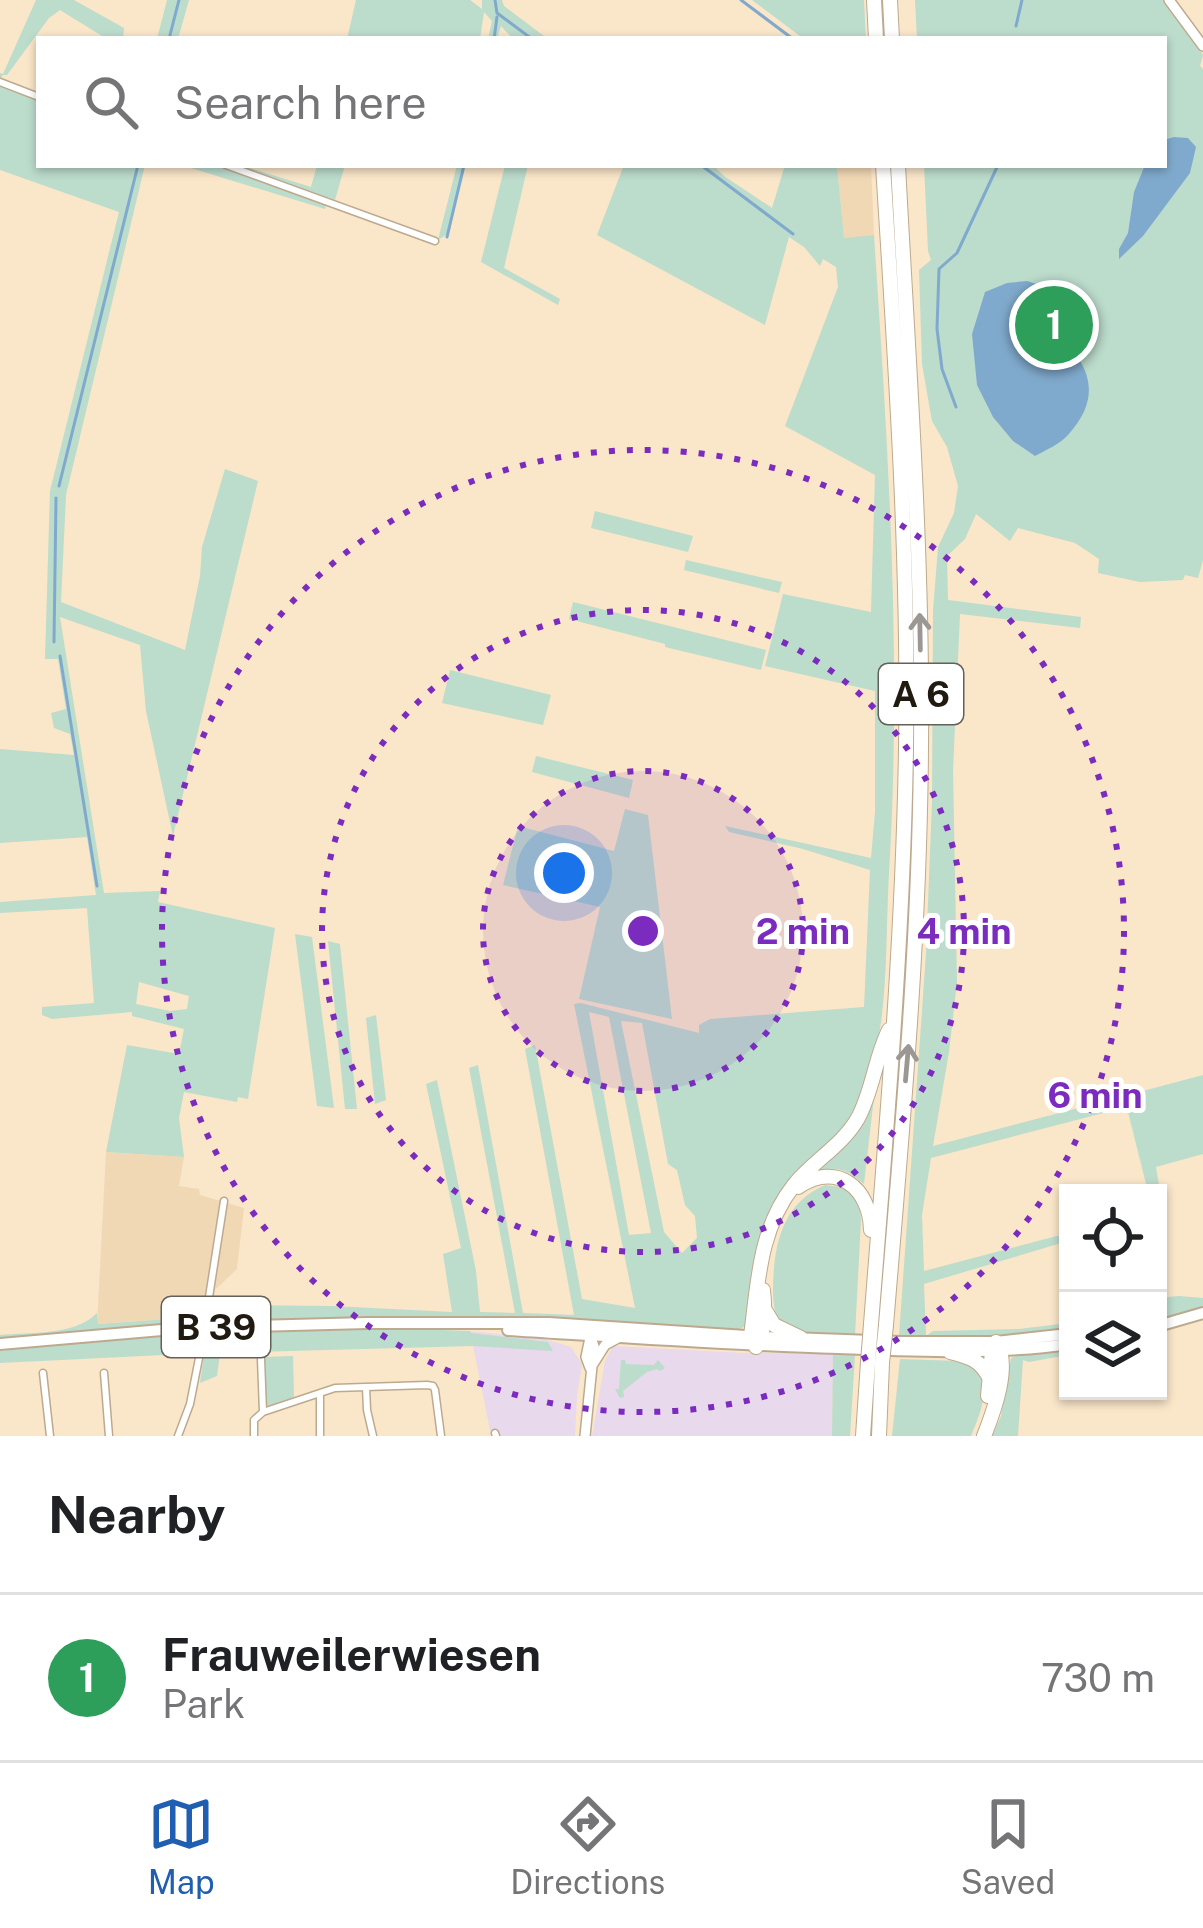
<!DOCTYPE html>
<html lang="en">
<head>
<meta charset="utf-8">
<style>
  :root { --surface:#fff; --page:#f6f6f6; --text:#202124; --muted:#757577; --line:#e0e0e0; --accent:#1f5eb0 }
  body { margin:0; font-family:"Public Sans",sans-serif; background:var(--page); color:var(--text) }
  .controls { position:absolute; right:36px; bottom:36px; display:grid; overflow:hidden; border-radius:0px; box-shadow:0 3px 9px #0004 }
  .controls button { width:108px; height:108px; display:grid; place-items:center; padding:0; border:0; border-bottom:3px solid var(--line); background:var(--surface); color:var(--text); font:60px sans-serif }
  .you { position:absolute; left:564px; top:873px; width:42px; height:42px; margin:-30px; border:9px solid #fff; border-radius:50%; background:#1a73e8; box-shadow:0 0 0 18px #1a73e833 }
  .badge { display:grid; place-items:center; width:78px; height:78px; border-radius:50%; background:var(--accent); color:#fff; font-size:39px; font-weight:700 }
  .pin { position:absolute; translate:-50% -50%; border:6px solid #fff; box-shadow:0 3px 12px #0006 }
  .list { margin:0; padding:0; list-style:none }
  h2 { display:flex; justify-content:space-between; align-items:center; height:156px; margin:0; padding:0 48px; font-size:51px }
  h2 small { font-size:39px; font-weight:400; color:var(--muted) }
  .list li { display:grid; grid-template-columns:78px 1fr auto; gap:36px; align-items:center; box-sizing:border-box; height:168px; padding:0 48px; border-top:3px solid var(--line) }
  .list b { display:block; font-size:45px; white-space:nowrap }
  .list p { margin:0; font-size:39px; white-space:nowrap; color:var(--muted) }
  .list em { font-size:39px; font-style:normal; color:var(--muted) }
  .icon { flex:none; width:66px; height:66px; fill:none; stroke:currentColor; stroke-width:2; stroke-linecap:round; stroke-linejoin:round }
  .map { position:relative; flex:none; width:1203px; height:1436px; overflow:hidden }
  .search { position:absolute; background:var(--surface); box-shadow:0 3px 9px #0004; left:36px; right:36px; top:36px; height:132px; display:flex; align-items:center; gap:30px; box-sizing:border-box; padding:0 42px; border-radius:0px; color:var(--muted); font-size:45px }
  .sheet { height:324px; background:var(--surface) }
  nav { display:flex; justify-content:space-around; align-items:center; box-sizing:border-box; height:168px; border-top:3px solid var(--line); background:var(--surface); font-size:33px; color:var(--muted) }
  nav a { display:grid; justify-items:center; gap:6px }
  nav .on { color:var(--accent) }
  .map>svg:first-child { display:block }
  .commercial { fill:#e8d9ec }
  .built { fill:#f1d8b5 }
  .green { fill:#bcdccc; fill-rule:evenodd }
  .water { fill:#80aacd }
  .lines { fill:none; stroke-linecap:round; stroke-linejoin:round }
  .stream { stroke:#80aacd; stroke-width:3 }
  .street-casing { stroke:#bdaa8e; stroke-width:9 }
  .secondary-casing { stroke:#bdaa8e; stroke-width:12 }
  .primary-casing { stroke:#bdaa8e; stroke-width:14 }
  .highway-casing { stroke:#bdaa8e; stroke-width:16 }
  .street { stroke:#fff; stroke-width:6 }
  .secondary { stroke:#fff; stroke-width:9 }
  .primary { stroke:#fff; stroke-width:10 }
  .highway { stroke:#fff; stroke-width:14 }
  .street-bridge-casing { stroke:#bdaa8e; stroke-width:9; stroke-linecap:butt }
  .highway-bridge-casing { stroke:#bdaa8e; stroke-width:16; stroke-linecap:butt }
  .street-bridge { stroke:#fff; stroke-width:6 }
  .highway-bridge { stroke:#fff; stroke-width:14 }
  .oneway { stroke:#9b9893 }
  .ring { fill:none; stroke:#7b2cbf; stroke-width:6; stroke-dasharray:6 12 }
  .labels { text-anchor:middle; stroke-width:10; stroke-linejoin:round; paint-order:stroke }
  .shield { fill:#fff; stroke:#645f58; stroke-width:3 }
  .shield-label { font-size:36px; font-weight:bold; fill:#211a10 }
  .centre { fill:#7b2cbf; stroke:#fff; stroke-width:6 }
  .ring-label { font-size:36px; text-anchor:middle; font-weight:bold; fill:#7b2cbf; stroke:#fff; stroke-width:10; stroke-linejoin:round; paint-order:stroke }
</style>
</head>
<body>
<div class="map">
<svg width="1203" height="1436" viewBox="0 0 1203 1436">
  <rect width="100%" height="100%" fill="#fae6c9"/>
  <path class="commercial" d="M470,1331L545,1339L571,1347L582,1364L577,1396L575,1436H497L490,1430Z
    M613,1346L744,1353L833,1352L832,1436H592L605,1361Z"/>
  <path class="built" d="M837,165H871L874,235L844,239Z
    M106,1152L184,1157L179,1186L199,1189L200,1195L244,1208L237,1269L215,1290L211,1316L97,1324Z"/>
  <path class="green" d="M36,0H74L124,28L123,39H107L60,10L49,18L7,75H3L0,80L39,95V165H145L66,495L61,602L185,650L200,576L202,547L225,469L258,481L173,836L146,711L140,645L60,617L104,893L160,891L158,902L275,928L248,1099L238,1097L237,1102L184,1092L179,1118L184,1157L106,1152L127,1045L179,1054L184,1029L132,1016V1012L52,1019L42,1015V1007L94,1003L87,908L0,913V902L96,895L87,837L0,843V749L74,755L70,734L54,728L51,713L66,709L58,659H45L50,491L119,212L0,170V73L3,74ZM139,982L189,996L187,1009L170,1011L136,1004Z
    M167,0H189L178,39H157Z
    M356,0H470L482,9V0H502L504,6L548,39H513L501,26L497,39H488L492,21L484,12L480,39H347Z
    M752,0H864L866,39H804Z
    M915,0H1163L1203,55L1200,66L1203,69V560L1198,578L1185,575L1183,580L1140,582L1098,573L1099,559L1075,543L1018,528L1010,541L976,514L965,539L947,556L948,600L1081,617L1080,628L960,614L953,771L957,982L949,1052L933,1146L1109,1100L1111,1111L931,1158L922,1215L924,1271L1068,1233V1241L924,1284L926,1336L933,1331L1019,1329L1068,1323V1331L1054,1333L935,1338L899,1336L926,954L932,801L933,611L938,547L954,513L958,486L947,447L932,421L922,364L919,270L931,260L928,251L924,165H1164V39H917Z
    M181,165H240L311,187L317,165H345L335,200L328,197L325,209Z
    M457,165H466L449,233L438,240Z
    M505,165H528L504,268L560,299L558,305L481,262Z
    M624,165H713L724,176L772,208L785,165H837L844,238L874,235C888,448 902,659 889,873C886,925 888,995 877,1045C870,1073 861,1107 843,1130C823,1156 793,1176 775,1203C751,1240 757,1286 746,1326L733,1332L302,1320L210,1323L0,1340V1335C30,1332 75,1336 97,1313L98,1324L211,1316L213,1305L332,1306L452,1312L443,1254L461,1248L426,1084L437,1080L476,1271L480,1312L515,1313L469,1068L478,1065L523,1313L574,1315L525,1049L535,1045L582,1299L635,1308L574,1004L581,1003L699,1033V1025L710,1019L864,1007L870,870L803,849L729,832L725,826L871,858L875,812V691L765,666L783,594L871,612L875,475L785,426L838,287L836,267L823,259L820,266L804,247L789,237L765,325L597,235ZM589,1012L609,1017L651,1233L629,1235ZM621,1021L642,1023L668,1164L677,1170L685,1205L695,1216L697,1238L682,1253L664,1232Z
    M595,511L693,536L688,552L591,528Z
    M686,560L782,582L779,593L684,570Z
    M573,602L766,650L761,670L665,647V644L569,619Z
    M450,670L551,695L543,725L442,703Z
    M536,756L633,780L629,798L532,772Z
    M625,809L648,815L672,1019L579,999L600,907L503,885L518,826L614,851Z
    M295,934L312,937L334,1108L317,1106Z
    M328,941L340,944L357,1109H345Z
    M376,1015L386,1100L375,1104L366,1018Z
    M1203,1075V1154L1156,1167L1159,1185L1147,1188L1124,1096Z
    M874,1097L864,1184C850,1171 836,1165 817,1171L857,1133Z
    M825,1185L847,1188L860,1207L861,1220L855,1335C837,1334 793,1335 781,1323C773,1314 773,1298 773,1287C774,1243 783,1203 825,1185Z
    M1179,1296L1203,1298V1309L1158,1319V1302L1167,1297Z
    M381,1328L470,1331L471,1333L548,1342L553,1351L473,1346L220,1353L217,1376L200,1383L204,1353L0,1363V1351C127,1334 254,1331 381,1328Z
    M1068,1349V1355L1029,1362L1023,1360L1018,1436H992L1001,1416L1011,1358L1021,1354Z
    M833,1352L855,1355L850,1436H832Z
    M293,1356L294,1397L269,1406L265,1403V1357Z
    M900,1359L959,1361L978,1367C991,1389 980,1414 971,1436H892Z
    M621,1360H625L626,1364L654,1365L658,1360L665,1368L660,1371L657,1369L647,1372L623,1391L624,1397L620,1398L615,1389H619Z"/>
  <path class="water" d="M1174,137L1188,138L1196,147L1190,173L1143,236L1119,259V249L1128,233L1134,192L1145,165H1164V140Z
    M1027,281L1049,288L1066,299L1055,316L1056,335C1092,364 1102,398 1068,435C1060,444 1046,450 1035,456L1013,441L993,417L977,385L972,334L985,292L1007,283Z"/>
  <g class="lines">
    <path class="stream" d="M495,0L497,13L532,39
      M741,0L793,39
      M1016,26L1022,0
      M1018,38L1019,39
      M169,39L179,0
      M494,39L497,17
      M701,165L793,234
      M447,237L464,165
      M956,407L942,369L937,329L939,269L957,253L998,165
      M59,486L138,165
      M54,642L56,498
      M60,656L97,886"/>
    <g class="street-casing">
      <path id="street" d="M0,82L39,97
        M226,165L435,241
        M207,1310L224,1201
        M261,1359L263,1412
        M43,1373L50,1436
        M104,1373L109,1436
        M366,1387L367,1410L373,1436
        M320,1393V1436
        M495,1433L496,1436
        M178,1436L190,1404L200,1353
        M254,1436V1420L263,1412L335,1388L427,1385L433,1386L435,1390L441,1436"/>
    </g>
    <g class="secondary-casing">
      <path id="secondary" d="M1169,0L1203,46
        M593,1364L605,1345L618,1338
        M590,1368L586,1357L591,1333
        M585,1436L594,1346L590,1335"/>
    </g>
    <g class="primary-casing">
      <path id="primary" d="M1158,1326L1203,1313
        M508,1330C619,1337 728,1345 839,1348C915,1351 992,1355 1068,1344
        M0,1344L185,1328L367,1323H549L761,1337L900,1342H996L1068,1334"/>
    </g>
    <g class="highway-casing">
      <path id="highway" d="M874,0L876,39
        M890,0L892,39
        M798,1187C837,1161 870,1188 871,1230
        M765,1310L774,1325L801,1338
        M871,1324C886,1133 903,941 906,749C909,555 895,359 883,165
        M886,1325C902,1132 920,939 921,745C923,551 908,358 898,165
        M756,1347L751,1336C758,1283 759,1229 794,1185C813,1161 842,1146 858,1118C873,1090 875,1058 889,1030
        M756,1347C766,1329 765,1309 763,1290
        M950,1352C970,1357 981,1360 990,1379
        M988,1396L992,1351L996,1342
        M863,1436L868,1362
        M879,1436L882,1363
        M984,1436C994,1411 1011,1365 996,1342"/>
    </g>
    <use href="#street" class="street"/>
    <use href="#secondary" class="secondary"/>
    <use href="#primary" class="primary"/>
    <use href="#highway" class="highway"/>
    <g class="street-bridge-casing">
      <path id="street-bridge" d="M200,1353L207,1310"/>
    </g>
    <g class="highway-bridge-casing">
      <path id="highway-bridge" d="M868,1362L871,1324
        M882,1363L886,1325"/>
    </g>
    <use href="#street-bridge" class="street-bridge"/>
    <use href="#highway-bridge" class="highway-bridge"/>
  </g>
  <defs><path id="oneway-shaft" d="M-6 0H5M1.5-3L5.5 0L1.5 3" fill="none" stroke-width="1.6" stroke-linecap="round" stroke-linejoin="round" transform="scale(3)"/></defs>
  <g class="oneway">
    <use href="#oneway-shaft" transform="translate(920 632) rotate(-91)"/>
    <use href="#oneway-shaft" transform="translate(907 1063) rotate(-85)"/>
  </g>
  <circle cx="643" cy="931" r="160" fill="#7b2cbf" fill-opacity=".12"/>
  <g class="ring">
    <circle cx="643" cy="931" r="160"/>
    <circle cx="643" cy="931" r="321"/>
    <circle cx="643" cy="931" r="481"/>
  </g>
  <g class="labels">
    <g class="shield">
      <rect x="879" y="664" width="84" height="60" rx="9"/>
      <rect x="162" y="1297" width="108" height="60" rx="9"/>
    </g>
    <g class="shield-label">
      <text x="921" y="707">A 6</text>
      <text x="216" y="1340">B 39</text>
    </g>
  </g>
  <circle cx="643" cy="931" r="18" class="centre"/>
  <g class="ring-label">
    <text x="803" y="944">2 min</text>
    <text x="964" y="944">4 min</text>
    <text x="1095" y="1108">6 min</text>
  </g>
</svg>
<div class="controls">
<button><svg class="icon" aria-label="locate" viewBox="0 0 24 24"><circle cx="12" cy="12" r="6"/><path d="M12 2v4M12 18v4M2 12h4M18 12h4"/></svg></button>
<button><svg class="icon" aria-label="layers" viewBox="0 0 24 24"><path d="M12 4l9 5-9 5-9-5zM3 14l9 5 9-5"/></svg></button>
</div>
<div class="you"></div>
<div class="pin badge" style="left:1054px;top:325px;background:#2e9e5b">1</div>
<div class="search"><svg class="icon" aria-label="search" viewBox="0 0 24 24"><circle cx="10" cy="10" r="6"/><path d="M15 15l6 6"/></svg>Search here</div>
</div>
<section class="sheet">
<h2>Nearby<small></small></h2>
<ul class="list">
<li><span class="badge" style="background:#2e9e5b">1</span><div><b>Frauweilerwiesen</b><p>Park</p></div><em>730 m</em></li>
</ul>
</section>
<nav>
<a class="on"><svg class="icon" aria-label="map" viewBox="0 0 24 24"><path d="M3 6l6-2 6 2 6-2v14l-6 2-6-2-6 2zM9 4v14M15 6v14"/></svg>Map</a>
<a><svg class="icon" aria-label="directions" viewBox="0 0 24 24"><path d="M12 3l9 9-9 9-9-9zM9 14v-3h6M13 9l2 2-2 2"/></svg>Directions</a>
<a><svg class="icon" aria-label="saved" viewBox="0 0 24 24"><path d="M7 4h10v16l-5-4-5 4z"/></svg>Saved</a>
</nav>
</body>
</html>
